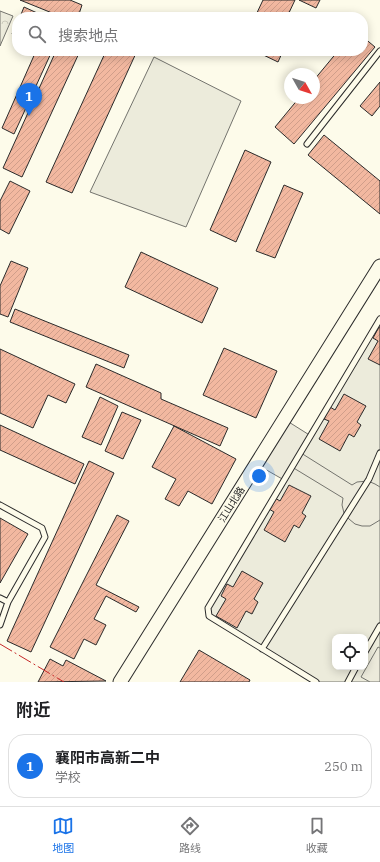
<!DOCTYPE html>
<html lang="zh">
<head>
<meta charset="utf-8">
<style>
  :root { --surface:#fff; --page:#f6f6f6; --text:#202124; --muted:#757577; --line:#e0e0e0; --accent:#1a73e8 }
  body { margin:0; font-family:"IBM Plex Serif","Noto Sans SC",serif; background:var(--page); color:var(--text) }
  .controls { position:absolute; right:12px; bottom:12px; display:grid; overflow:hidden; border-radius:8px; box-shadow:0 2px 10px #0003 }
  .controls button { width:36px; height:36px; display:grid; place-items:center; padding:0; border:0; border-bottom:1px solid var(--line); background:var(--surface); color:var(--text); font:20px sans-serif }
  .compass { position:absolute; left:284px; top:68px; width:36px; height:36px; border-radius:50%; background:var(--surface); box-shadow:0 2px 10px #0003; rotate:129deg }
  .you { position:absolute; left:259px; top:476px; width:14px; height:14px; margin:-10px; border:3px solid #fff; border-radius:50%; background:#1a73e8; box-shadow:0 0 0 6px #1a73e833 }
  .badge { display:grid; place-items:center; width:26px; height:26px; border-radius:50%; background:var(--accent); color:#fff; font-size:13px; font-weight:700 }
  .pin { position:absolute; translate:-50% -33px; filter:drop-shadow(0 1px 2px #0008) }
  .pin::after { content:''; position:absolute; top:21px; width:14px; height:12px; background:inherit; clip-path:polygon(0 0,100% 0,50% 100%) }
  .list { margin:0; padding:0; list-style:none }
  h2 { display:flex; justify-content:space-between; align-items:center; height:52px; margin:0; padding:0 16px; font-size:17px }
  h2 small { font-size:13px; font-weight:400; color:var(--muted) }
  .list li { display:grid; grid-template-columns:26px 1fr auto; gap:12px; align-items:center; box-sizing:border-box; height:64px; margin:0 8px 8px; padding:0 8px; border:1px solid var(--line); border-radius:16px }
  .list b { display:block; font-size:15px; white-space:nowrap }
  .list p { margin:0; font-size:13px; white-space:nowrap; color:var(--muted) }
  .list em { font-size:13px; font-style:normal; color:var(--muted) }
  .icon { flex:none; width:22px; height:22px; fill:none; stroke:currentColor; stroke-width:2; stroke-linecap:round; stroke-linejoin:round }
  .map { position:relative; flex:none; width:380px; height:682px; overflow:hidden }
  .search { position:absolute; background:var(--surface); box-shadow:0 2px 10px #0003; left:12px; right:12px; top:12px; height:44px; display:flex; align-items:center; gap:10px; box-sizing:border-box; padding:0 14px; border-radius:16px; color:var(--muted); font-size:15px }
  .sheet { height:124px; background:var(--surface) }
  nav { display:flex; justify-content:space-around; align-items:center; box-sizing:border-box; height:56px; border-top:1px solid var(--line); background:var(--surface); font-size:11px; color:var(--muted) }
  nav a { display:grid; justify-items:center; gap:2px }
  nav .on { color:var(--accent) }
  .map>svg:first-child { display:block }
  .green { fill:#ecebdb; stroke:#74746e; fill-rule:evenodd }
  .park { fill:url(#park-crowns); stroke:#74746e }
  .parking { fill:#eceadb; stroke:#74746e }
  .building { fill:url(#building-hatch); stroke:#2b2b2b }
  .lines { fill:none; stroke-linecap:round; stroke-linejoin:round }
  .service-casing { stroke:#2b2b2b; stroke-width:7 }
  .tertiary-casing { stroke:#2b2b2b; stroke-width:15 }
  .service { stroke:#fdfbea; stroke-width:5 }
  .tertiary { stroke:#fdfbea; stroke-width:13 }
  .power { stroke:#c62828; stroke-width:1; stroke-dasharray:14 3 2 3; stroke-linecap:butt }
  .labels { text-anchor:middle; stroke-width:3; stroke-linejoin:round; paint-order:stroke }
  .street-label { font-size:10px; fill:#2b2b2b; stroke:#fdfbea }
</style>
</head>
<body>
<div class="map">
<svg width="380" height="682" viewBox="0 0 380 682">
  <defs>
    <pattern id="park-crowns" width="20" height="18" patternUnits="userSpaceOnUse"><rect width="20" height="18" fill="#ecebdb"/><path d="M2 6a3 3 0 1 1 6 0M12 15a3 3 0 1 1 6 0" fill="none" stroke="#cbcabc"/></pattern>
    <pattern id="building-hatch" width="6" height="6" patternUnits="userSpaceOnUse"><rect width="6" height="6" fill="#f2b8a0"/><path d="M-1 1l2-2M0 6l6-6M5 7l2-2" fill="none" stroke="#d09e8a"/></pattern>
  </defs>
  <rect width="100%" height="100%" fill="#fdfbea"/>
  <path class="green" d="M154,57L241,101L186,227L90,192Z
    M380,319V682H316L209,616L208,608ZM335,637H365V667H335Z"/>
  <path class="park" d="M0,11L13,16L0,46Z"/>
  <path class="parking" d="M284,419L311,436L301,453L352,485L357,482L368,481L375,484L380,487V520L370,526H362L355,524L349,519L344,513L342,505L343,498L292,467L284,480L256,464Z
    M378,647L380,648V682H370L361,677Z"/>
  <path class="building" d="M20,0H70L82,5L78,17H62Z
    M263,0H295L287,17H255Z
    M299,0H320L316,8Z
    M24,7L46,17H20Z
    M17,24V37L12,34Z
    M363,37L375,47L294,144L275,127L299,98H314V80L338,51H363Z
    M36,51H52L14,134L2,128Z
    M56,51H80L22,177L3,168Z
    M106,51H137L72,193L46,182Z
    M255,51H283L278,62Z
    M380,82V106L372,116L360,106Z
    M324,135L380,181V214L308,155Z
    M245,150L271,162L236,242L210,230Z
    M10,181L30,191L9,234L0,229V201Z
    M284,185L303,193L275,258L256,251Z
    M141,252L218,288L202,323L125,287Z
    M11,261L28,268L8,317L0,314V286Z
    M15,309L129,355L124,368L10,322Z
    M379,327H380V365L368,359L378,341L373,338Z
    M224,348L277,371L256,418L203,395Z
    M0,349L75,384L66,403L48,395L33,428L0,413Z
    M96,364L161,393V399L228,428L220,446L86,387Z
    M344,394L366,406L357,422L361,425L354,437L349,434L340,451L319,439L329,421L324,419L330,407L335,410Z
    M100,397L118,406L101,445L82,437Z
    M122,412L141,420L123,459L105,451Z
    M0,425L84,464L75,484L0,450Z
    M174,426L236,459L212,504L188,491L179,506L165,499L176,479L152,467Z
    M89,461L114,473L31,652L7,641Z
    M289,485L311,496L302,513L306,516L299,528L294,525L285,542L264,530L274,512L269,509L275,498L280,501Z
    M117,515L129,521L96,585L139,607L136,612L106,596L94,619L106,625L96,645L84,639L74,659L50,647Z
    M0,518L28,534L0,583Z
    M242,571L263,583L254,599L258,602L252,614L246,611L237,628L216,616L226,599L221,596L227,584L233,587Z
    M199,650L250,680L249,682H180Z
    M50,659L63,666L66,660L106,681L38,682Z"/>
  <g class="lines">
    <g class="service-casing">
      <path id="service" d="M307,144L380,51
        M0,505L42,528L45,537L8,602
        M0,598L8,602L0,625
        M262,649L369,479L380,453
        M365,652L380,626
        M316,682L209,616L208,608L380,319
        M348,682L356,667"/>
    </g>
    <g class="tertiary-casing">
      <path id="tertiary" d="M120,682L380,266"/>
    </g>
    <use href="#service" class="service"/>
    <use href="#tertiary" class="tertiary"/>
    <path class="power" d="M0,644L64,682"/>
  </g>
  <g class="labels">
    <g class="street-label">
      <text transform="translate(231 504) rotate(-58)" y="4">江山北路</text>
    </g>
  </g>
</svg>
<div class="controls">
<button><svg class="icon" aria-label="locate" viewBox="0 0 24 24"><circle cx="12" cy="12" r="6"/><path d="M12 2v4M12 18v4M2 12h4M18 12h4"/></svg></button>
</div>
<svg class="compass" viewBox="-18 -18 36 36"><path d="M0-13l5 13h-10z" fill="#e53935"/><path d="M0 13l5-13h-10z" fill="#757577"/></svg>
<div class="you"></div>
<div class="pin badge" style="left:29px;top:116px">1</div>
<div class="search"><svg class="icon" aria-label="search" viewBox="0 0 24 24"><circle cx="10" cy="10" r="6"/><path d="M15 15l6 6"/></svg>搜索地点</div>
</div>
<section class="sheet">
<h2>附近<small></small></h2>
<ul class="list">
<li><span class="badge">1</span><div><b>襄阳市高新二中</b><p>学校</p></div><em>250 m</em></li>
</ul>
</section>
<nav>
<a class="on"><svg class="icon" aria-label="map" viewBox="0 0 24 24"><path d="M3 6l6-2 6 2 6-2v14l-6 2-6-2-6 2zM9 4v14M15 6v14"/></svg>地图</a>
<a><svg class="icon" aria-label="directions" viewBox="0 0 24 24"><path d="M12 3l9 9-9 9-9-9zM9 14v-3h6M13 9l2 2-2 2"/></svg>路线</a>
<a><svg class="icon" aria-label="saved" viewBox="0 0 24 24"><path d="M7 4h10v16l-5-4-5 4z"/></svg>收藏</a>
</nav>
</body>
</html>
